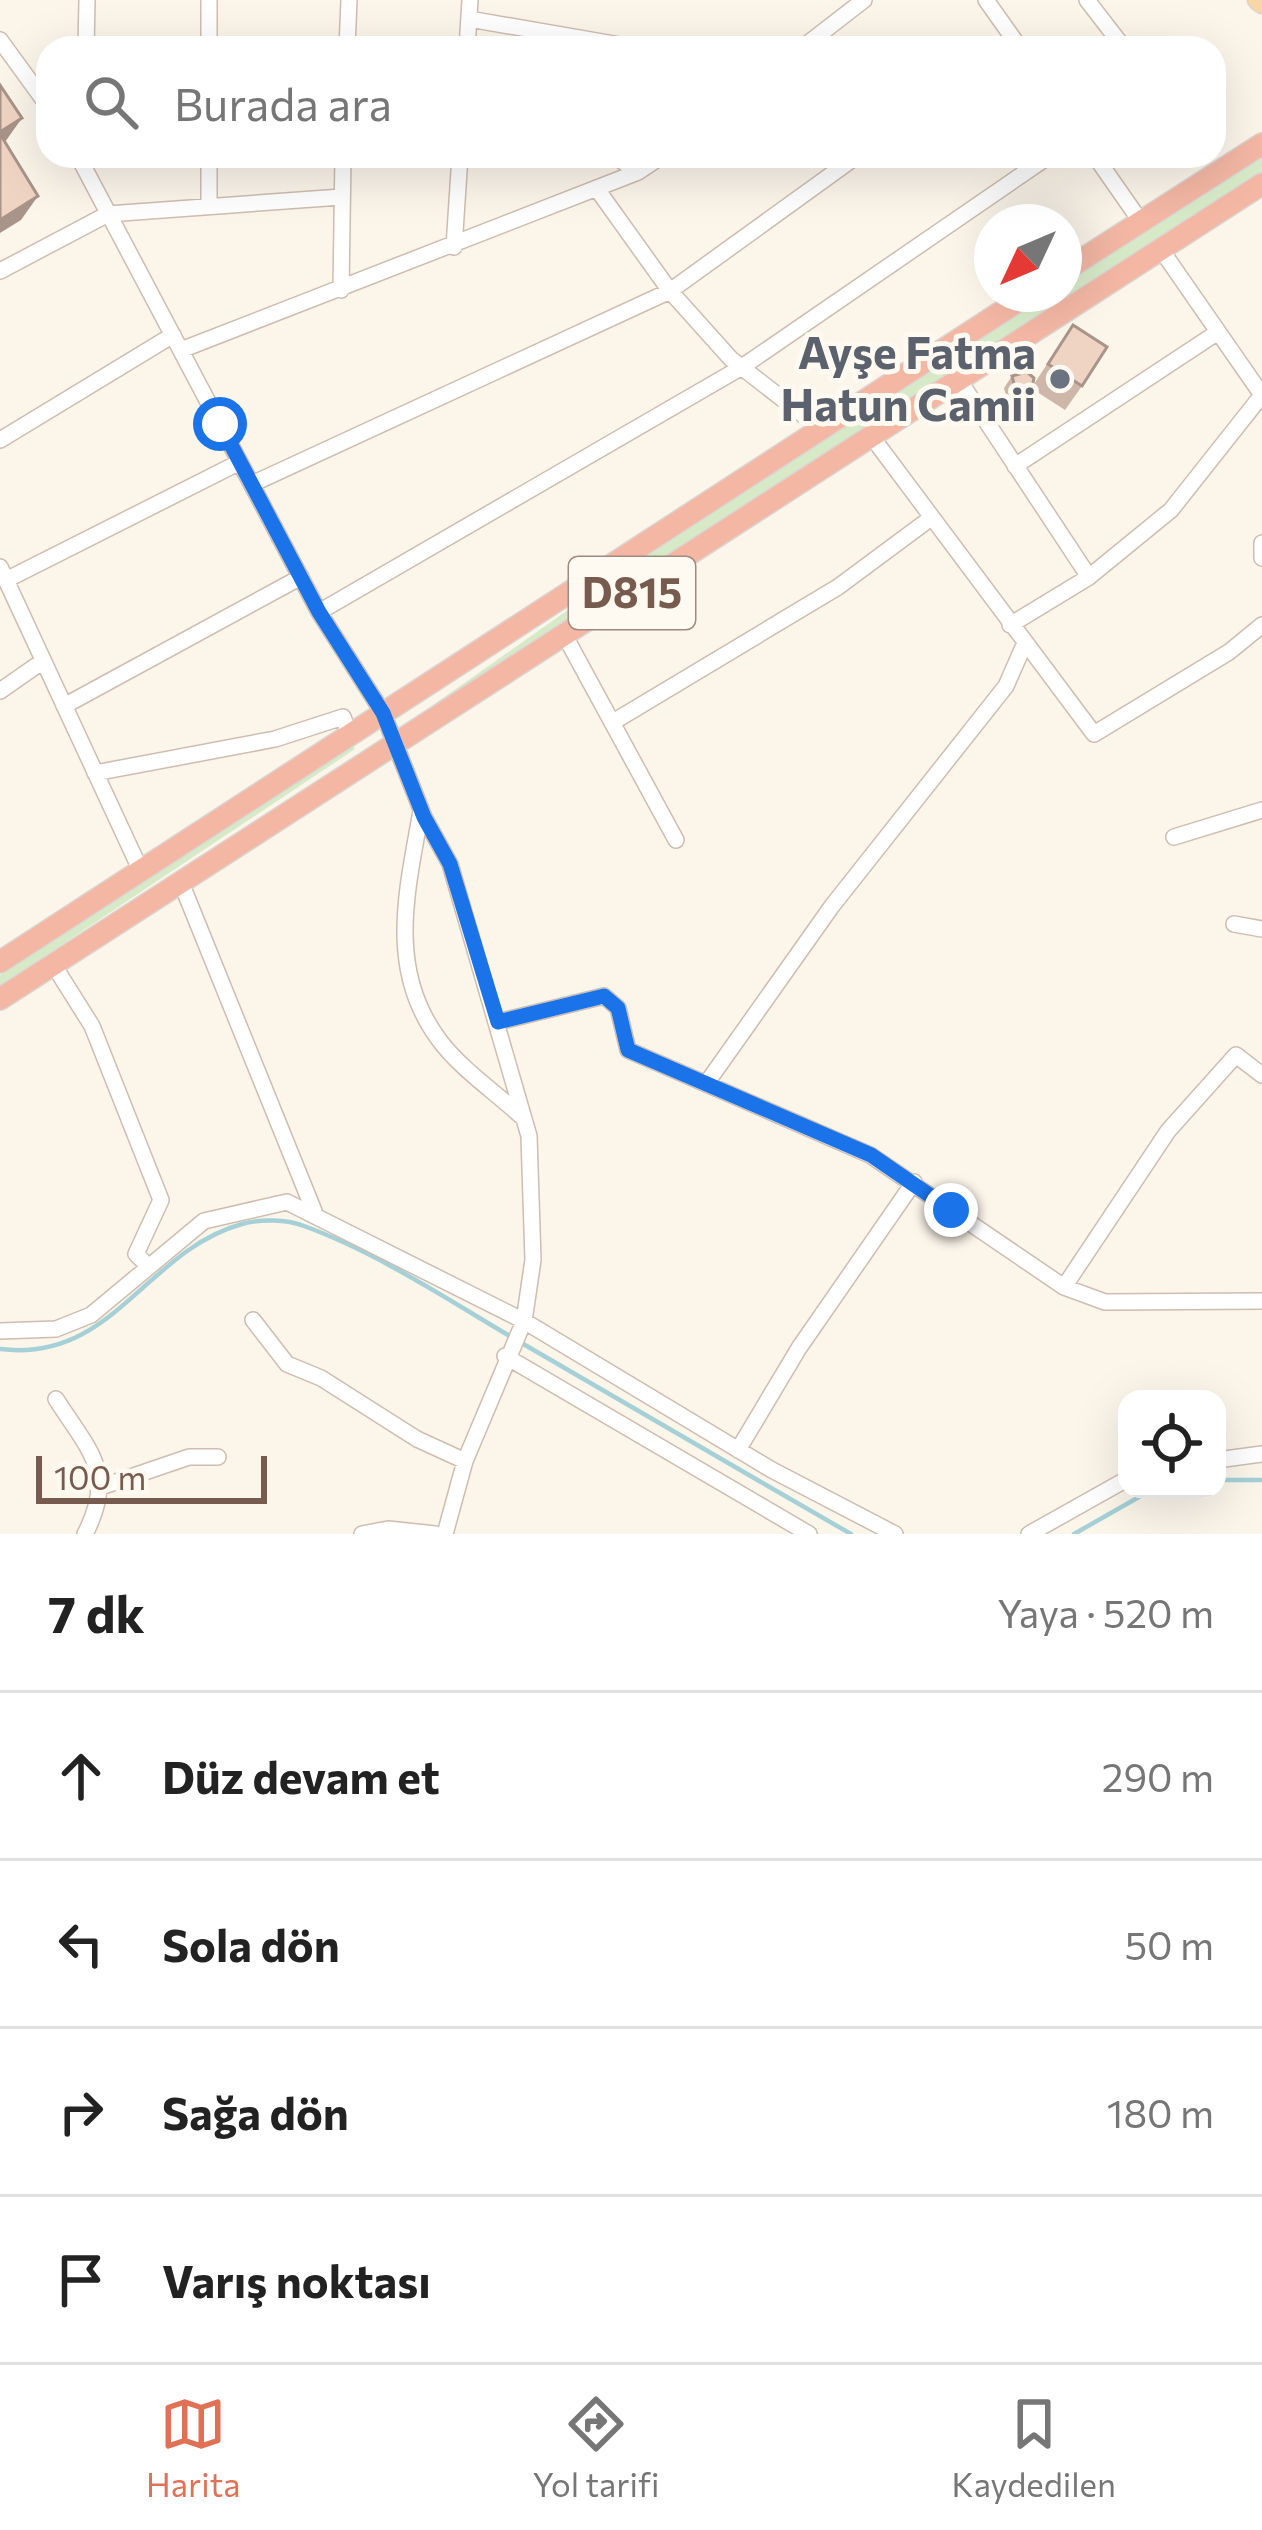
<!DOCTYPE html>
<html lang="tr">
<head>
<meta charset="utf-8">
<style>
  :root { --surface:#fff; --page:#f2f2f2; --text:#222; --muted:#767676; --line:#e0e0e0; --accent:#e07155 }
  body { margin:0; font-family:Commissioner,sans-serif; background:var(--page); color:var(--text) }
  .controls { position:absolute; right:36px; bottom:36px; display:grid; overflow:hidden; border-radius:24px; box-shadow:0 12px 48px #0002 }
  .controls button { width:108px; height:108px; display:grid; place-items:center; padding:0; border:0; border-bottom:3px solid var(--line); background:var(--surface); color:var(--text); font:60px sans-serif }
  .compass { position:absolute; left:974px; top:204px; width:108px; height:108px; border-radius:50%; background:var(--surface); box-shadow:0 12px 48px #0002; rotate:226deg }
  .scale { position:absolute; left:36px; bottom:30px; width:231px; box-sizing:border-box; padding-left:12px; border:6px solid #765b4e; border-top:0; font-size:33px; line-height:42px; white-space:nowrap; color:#765b4e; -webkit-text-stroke:9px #fef9f1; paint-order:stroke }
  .stop { position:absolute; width:36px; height:36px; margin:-27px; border:9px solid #1a73e8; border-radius:50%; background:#fff }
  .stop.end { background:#1a73e8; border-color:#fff; box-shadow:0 3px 12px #0008 }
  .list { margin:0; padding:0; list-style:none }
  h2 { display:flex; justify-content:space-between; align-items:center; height:156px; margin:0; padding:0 48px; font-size:51px }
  h2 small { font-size:39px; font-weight:400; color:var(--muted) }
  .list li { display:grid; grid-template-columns:78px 1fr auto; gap:36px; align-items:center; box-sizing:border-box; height:168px; padding:0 48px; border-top:3px solid var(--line) }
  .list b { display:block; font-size:45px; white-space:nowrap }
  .list em { font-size:39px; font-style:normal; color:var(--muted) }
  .icon { flex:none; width:66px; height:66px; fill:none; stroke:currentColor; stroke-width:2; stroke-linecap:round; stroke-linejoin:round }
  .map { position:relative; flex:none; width:1262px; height:1534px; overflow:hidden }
  .search { position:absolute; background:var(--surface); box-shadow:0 12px 48px #0002; left:36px; right:36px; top:36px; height:132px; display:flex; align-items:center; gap:30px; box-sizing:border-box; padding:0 42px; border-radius:36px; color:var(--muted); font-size:45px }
  .sheet { height:828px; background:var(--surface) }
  nav { display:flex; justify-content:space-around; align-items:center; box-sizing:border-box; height:168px; border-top:3px solid var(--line); background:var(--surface); font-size:33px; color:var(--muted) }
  nav a { display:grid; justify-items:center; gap:6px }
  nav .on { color:var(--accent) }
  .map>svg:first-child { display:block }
  .green { fill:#d7eac8 }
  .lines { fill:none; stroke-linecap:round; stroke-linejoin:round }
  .stream { stroke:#a5d0d7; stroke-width:4.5 }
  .minor-casing { stroke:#cebdb0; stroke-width:18 }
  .major-casing { stroke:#dbd4d1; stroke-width:21 }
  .highway-casing { stroke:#dbd4d1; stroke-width:24 }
  .minor { stroke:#fff; stroke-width:15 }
  .major { stroke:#f7d7a6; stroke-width:18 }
  .highway { stroke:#f3b7a4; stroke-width:21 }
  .wall { fill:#ceb6a8 }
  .shaded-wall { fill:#a89488 }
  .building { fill:#f0d4c3; stroke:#a89488; stroke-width:3 }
  .route { stroke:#1a73e8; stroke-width:15 }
  .worship-dot { fill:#6b7280; stroke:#fef9f1; stroke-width:4.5 }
  .labels { text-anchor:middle; stroke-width:10; stroke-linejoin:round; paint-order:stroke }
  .shield { fill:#fef9f1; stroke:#9f8a7f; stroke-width:3 }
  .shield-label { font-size:42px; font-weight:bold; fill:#765b4e }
  .worship-label { font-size:45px; font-weight:bold; fill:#5b616d; stroke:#fef9f1; text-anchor:end }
</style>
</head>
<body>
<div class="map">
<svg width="1262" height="1534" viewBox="0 0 1262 1534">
  <rect width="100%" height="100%" fill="#fcf5ea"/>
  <path class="green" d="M1262,156V172L402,727L616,576L1050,294H1064V285Z
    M353,746L355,749L0,986V975Z"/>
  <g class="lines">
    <path class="stream" d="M0,1349C113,1363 145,1251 242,1224C260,1219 286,1219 304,1226C376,1252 447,1299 513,1338C625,1403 738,1469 851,1534
      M1217,1480H1262
      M1074,1534L1153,1489"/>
    <g class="minor-casing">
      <path id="minor" d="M986,0L1020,48
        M1087,0L1124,48
        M469,19L637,48
        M0,40L48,106
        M86,48L87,0
        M209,48V0
        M347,48L349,0
        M467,48L470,0
        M802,48L864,0
        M78,156L319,612L383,713L424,817L450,864L529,1136L533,1260L524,1321L465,1461L445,1534
        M615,156L638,172
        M1095,156L1141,222
        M597,189L670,291L731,359L821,429
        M209,206V156
        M454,247L460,156
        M1160,248L1262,395
        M0,271L108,214L341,197
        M341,290L343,156
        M181,350L638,172L662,156
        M959,380L1089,577
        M872,437L1094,734L1229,652L1262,625
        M0,440L173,335
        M1015,466L1218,332
        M252,484L670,291L857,156
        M1262,543V558
        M0,567L140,869
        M6,580L240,462
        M319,612L742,367L1049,156
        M1010,625L1089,577L1171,510L1262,395
        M565,636L676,840
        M0,691L43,661
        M64,706L301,577
        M613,722L838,587L931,518
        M95,773L275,739L343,717L350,735
        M421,811C407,891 386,970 440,1041C461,1069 495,1092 521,1116
        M1174,837L1262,810
        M180,880L314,1211
        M1234,924L1262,929
        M53,964L92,1026L161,1200L136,1254L148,1266
        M498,1022L604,996L618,1008L628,1050L870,1155L1064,1287L1105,1302L1262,1301
        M706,1084L832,906L1006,686L1024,645
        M1064,1287L1168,1131L1236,1055L1262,1075
        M253,1320L287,1364L321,1378L417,1439L465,1461
        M0,1331L56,1329L91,1315L204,1221L287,1202L524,1321L772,1470L895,1534
        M505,1356L809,1534
        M56,1399C89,1451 117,1472 85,1534
        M738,1450L799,1348L914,1182
        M1217,1460L1262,1454
        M101,1487L189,1457H218
        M362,1534L388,1529L435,1534
        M1029,1534L1127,1479"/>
    </g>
    <g class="major-casing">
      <path id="major" d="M1257,0L1262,4"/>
    </g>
    <g class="highway-casing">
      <path id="highway" d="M1064,271L1262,144
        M0,962L1029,294
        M0,999L1262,184"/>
    </g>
    <use href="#minor" class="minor"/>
    <use href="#major" class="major"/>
    <use href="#highway" class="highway"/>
  </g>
  <path class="wall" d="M1073,325L1082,386L1065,410L1031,388L1023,399L1008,403L1004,388L1012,376L1032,387Z"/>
  <path class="shaded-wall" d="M22,118L5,142L0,132Z
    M38,196L21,220L0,233V220Z
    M1032,387L1023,399L1008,403L1016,391Z"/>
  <path class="building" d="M0,85L22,118L0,132Z
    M0,134L38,196L0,220Z
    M1073,325L1107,347L1082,386L1048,364Z
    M1027,372L1034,378L1032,387L1016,391L1012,376Z"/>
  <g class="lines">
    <path class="route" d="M220,424L319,612L383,713L424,817L450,864L498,1022L604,996L618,1008L628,1050L871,1155L951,1210"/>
  </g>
  <circle class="worship-dot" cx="1060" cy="379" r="12"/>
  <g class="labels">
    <rect class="shield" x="569" y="557" width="126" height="72" rx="9"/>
    <g class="shield-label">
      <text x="632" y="608">D815</text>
    </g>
    <g class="worship-label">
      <text x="1036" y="369">Ayşe Fatma<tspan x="1036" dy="52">Hatun Camii</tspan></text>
    </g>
  </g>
</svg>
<div class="controls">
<button><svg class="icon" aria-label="locate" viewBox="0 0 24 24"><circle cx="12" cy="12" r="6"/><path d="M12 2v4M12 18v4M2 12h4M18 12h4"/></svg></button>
</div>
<svg class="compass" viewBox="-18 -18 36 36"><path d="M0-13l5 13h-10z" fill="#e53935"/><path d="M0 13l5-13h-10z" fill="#767676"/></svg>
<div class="scale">100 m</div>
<div class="stop" style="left:220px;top:424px"></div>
<div class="stop end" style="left:951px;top:1210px"></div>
<div class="search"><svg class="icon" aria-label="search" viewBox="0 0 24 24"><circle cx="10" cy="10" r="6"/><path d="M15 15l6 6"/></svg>Burada ara</div>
</div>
<section class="sheet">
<h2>7 dk<small>Yaya · 520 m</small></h2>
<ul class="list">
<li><svg class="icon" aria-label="ahead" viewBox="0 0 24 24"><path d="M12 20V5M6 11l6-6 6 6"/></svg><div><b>Düz devam et</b></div><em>290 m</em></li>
<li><svg class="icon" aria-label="left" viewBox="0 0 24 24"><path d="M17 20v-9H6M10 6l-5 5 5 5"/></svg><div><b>Sola dön</b></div><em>50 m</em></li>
<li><svg class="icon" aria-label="right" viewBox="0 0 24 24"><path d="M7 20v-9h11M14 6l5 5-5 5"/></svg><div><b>Sağa dön</b></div><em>180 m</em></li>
<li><svg class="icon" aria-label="arrive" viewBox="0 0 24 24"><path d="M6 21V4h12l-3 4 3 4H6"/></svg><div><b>Varış noktası</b></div></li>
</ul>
</section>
<nav>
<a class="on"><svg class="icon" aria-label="map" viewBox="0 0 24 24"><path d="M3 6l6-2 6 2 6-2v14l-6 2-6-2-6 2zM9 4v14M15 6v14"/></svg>Harita</a>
<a><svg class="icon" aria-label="directions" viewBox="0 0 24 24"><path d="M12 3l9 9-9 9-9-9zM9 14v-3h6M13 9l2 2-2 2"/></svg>Yol tarifi</a>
<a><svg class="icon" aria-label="saved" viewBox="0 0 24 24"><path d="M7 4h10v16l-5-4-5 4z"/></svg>Kaydedilen</a>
</nav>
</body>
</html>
